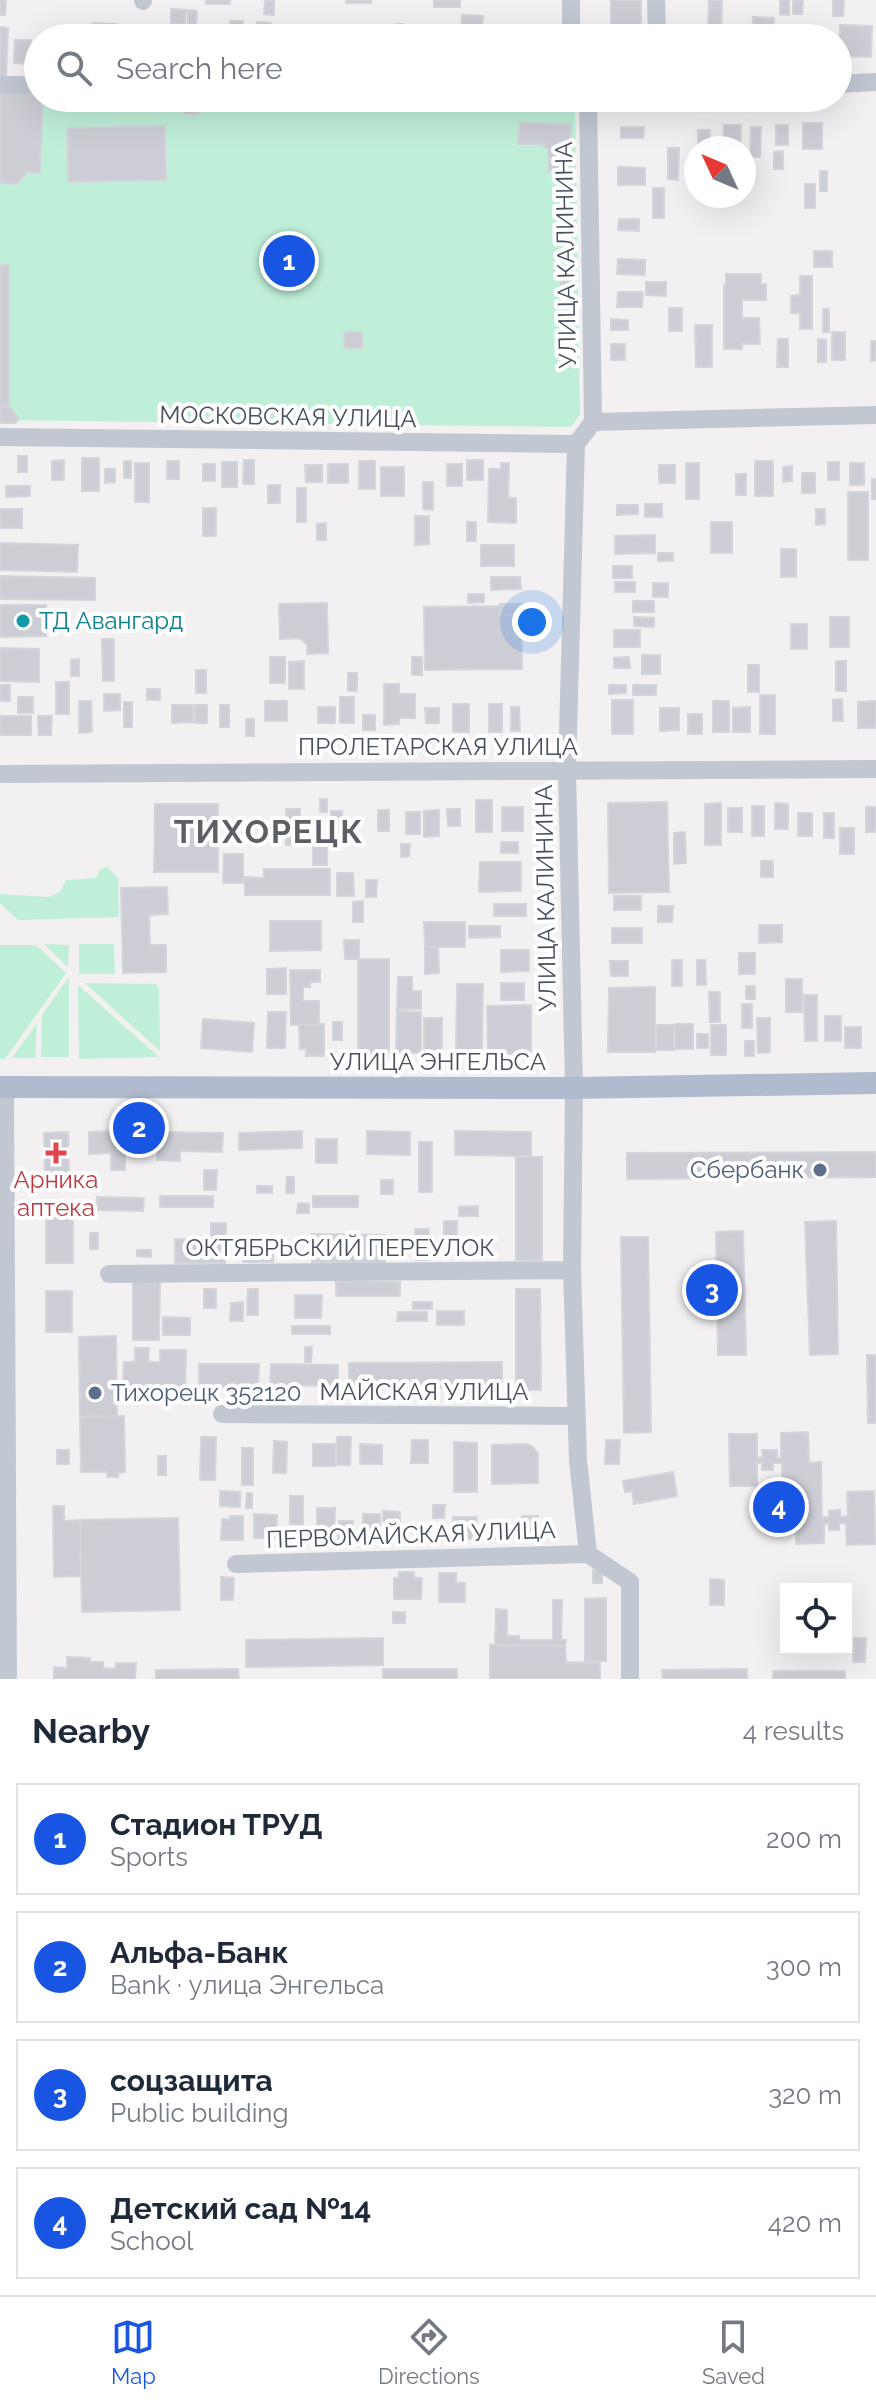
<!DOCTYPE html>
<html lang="en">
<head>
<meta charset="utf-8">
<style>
  :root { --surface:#fff; --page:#f6f6f7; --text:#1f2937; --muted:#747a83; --line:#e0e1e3; --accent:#1955e3 }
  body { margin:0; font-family:Raleway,sans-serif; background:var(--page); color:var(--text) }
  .controls { position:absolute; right:24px; bottom:24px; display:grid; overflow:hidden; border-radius:0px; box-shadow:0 8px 32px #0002 }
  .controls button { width:72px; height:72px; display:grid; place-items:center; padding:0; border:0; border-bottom:2px solid var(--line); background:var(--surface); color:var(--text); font:40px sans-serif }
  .compass { position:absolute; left:684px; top:136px; width:72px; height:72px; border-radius:50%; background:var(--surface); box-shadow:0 8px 32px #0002; rotate:314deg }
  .you { position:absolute; left:532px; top:622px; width:28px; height:28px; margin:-20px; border:6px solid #fff; border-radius:50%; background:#1a73e8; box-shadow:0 0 0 12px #1a73e833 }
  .badge { display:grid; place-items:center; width:52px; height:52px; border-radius:50%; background:var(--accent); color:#fff; font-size:26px; font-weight:700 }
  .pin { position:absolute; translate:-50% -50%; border:4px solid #fff; box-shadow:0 2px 8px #0006 }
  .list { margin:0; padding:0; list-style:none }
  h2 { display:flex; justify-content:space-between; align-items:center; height:104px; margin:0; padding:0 32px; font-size:34px }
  h2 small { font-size:26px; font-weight:400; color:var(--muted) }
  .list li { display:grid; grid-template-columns:52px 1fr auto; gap:24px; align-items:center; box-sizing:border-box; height:112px; margin:0 16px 16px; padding:0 16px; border:2px solid var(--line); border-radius:0px }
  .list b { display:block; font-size:30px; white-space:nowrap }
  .list p { margin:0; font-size:26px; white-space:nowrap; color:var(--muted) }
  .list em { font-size:26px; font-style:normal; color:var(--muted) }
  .icon { flex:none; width:44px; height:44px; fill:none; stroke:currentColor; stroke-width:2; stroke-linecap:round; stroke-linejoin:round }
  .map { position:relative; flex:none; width:876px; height:1679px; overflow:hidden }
  .search { position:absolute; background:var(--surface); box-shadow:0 8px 32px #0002; left:24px; right:24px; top:24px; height:88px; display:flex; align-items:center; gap:20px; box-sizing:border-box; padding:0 28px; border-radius:44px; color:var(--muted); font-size:30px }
  .sheet { height:616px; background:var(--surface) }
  nav { display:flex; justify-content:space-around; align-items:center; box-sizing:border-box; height:112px; border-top:2px solid var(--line); background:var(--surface); font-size:22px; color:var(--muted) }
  nav a { display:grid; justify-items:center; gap:4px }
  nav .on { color:var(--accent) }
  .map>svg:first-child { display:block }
  .green { fill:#bfefd9 }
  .building { fill:#cdced5; stroke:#d4d5db; stroke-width:2 }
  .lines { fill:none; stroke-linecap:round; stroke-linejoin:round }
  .minor { stroke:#c1c8d2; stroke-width:18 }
  .major { stroke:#b0bbcf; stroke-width:22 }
  .culture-dot { fill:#0f9aa8; stroke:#fff; stroke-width:3 }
  .health-dot { fill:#e0444e; stroke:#fff; stroke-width:3 }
  .service-dot { fill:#5c6f8a; stroke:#fff; stroke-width:3 }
  .labels { text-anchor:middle; stroke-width:8; stroke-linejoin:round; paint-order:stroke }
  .street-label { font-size:24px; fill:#48505e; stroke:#fff }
  .culture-label { font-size:24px; fill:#0d838f; stroke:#fff; text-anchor:start }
  .service-label { font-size:24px; fill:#4e5e75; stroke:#fff; text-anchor:end }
  .health-label { font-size:24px; fill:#be3a42; stroke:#fff }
  .district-label { font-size:32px; font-weight:bold; letter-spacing:2px; fill:#5c5f65; stroke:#fff }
</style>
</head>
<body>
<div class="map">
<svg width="876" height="1679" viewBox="0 0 876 1679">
  <rect width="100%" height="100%" fill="#f2f0f0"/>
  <path class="green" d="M0,98L575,108L580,414L571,427L0,420Z
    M107,867L118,878L119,917L18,920L0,903V894L48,897L60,892L66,880L96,878L100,870Z
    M44,944L69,945L68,967Z
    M79,944H114L115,974H79Z
    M0,945H36L66,973L5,1059H0Z
    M69,977V1057H41L42,1015Z
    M85,983L156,984L159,989L160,1051Z
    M78,985L159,1057L79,1059Z
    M37,1023L35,1058H12Z"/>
  <path class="building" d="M0,0H6L5,15H0Z
    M206,0H230V4H206Z
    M346,0H371V3H346Z
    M434,0H460V7H434Z
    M611,0H641V38H611Z
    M709,0H722L721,38H708Z
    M780,0H789V15L780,14Z
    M793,0H803L802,14H793Z
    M833,0H844L843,16H833Z
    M265,1H274V15L264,14Z
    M171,9L186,10L185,24L171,23Z
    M188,10L197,11L196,25L188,24Z
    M462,15L483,16L482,34L461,33Z
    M753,17L774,18L773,37L752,36Z
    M230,21H243L242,38H229Z
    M257,22L271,23V38H256Z
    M93,23L117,24V38H93Z
    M396,24H403V38H395Z
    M513,25H527V35H513Z
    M840,25L872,26L871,57L840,56Z
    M0,27L8,28L6,77L0,76Z
    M377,27H390V38H376Z
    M780,28L800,29V38H779Z
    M143,30L159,31V38H143Z
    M434,30H450L449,38H434Z
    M727,30H738V38H727Z
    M170,34L193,35V38H170Z
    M299,35L323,36V38H298Z
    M15,40H31L29,64L14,63Z
    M0,93L38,94V98H43L40,173L27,172L17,184L0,183Z
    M185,104H198V114H185Z
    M520,123L571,124L570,173L549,172L548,150L541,144H518Z
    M803,123H822V149H803Z
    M724,125H741L740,148H723Z
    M776,125H788V145H776Z
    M165,126L166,180L68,182L67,128Z
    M621,127H644L643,138H621Z
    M751,127H761L760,157H750Z
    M698,130H710L709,148H698Z
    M668,148H679L678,180L668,179Z
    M783,151V169H774V152Z
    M618,167L645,168V185H618Z
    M820,171H827V191H820Z
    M805,184H815V208H805Z
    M653,188H664V218H653Z
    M619,219H639V231L618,230Z
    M814,251H832V267H814Z
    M618,259L645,260V275L617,274Z
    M0,265H9V406H0Z
    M726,274H761V284H766V300H742V318H759L760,344H742V349H724V285H726Z
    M800,276H812V329H800V313H791V296L800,295Z
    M561,280H570V293H561Z
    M646,282H666V296L646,295Z
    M618,292H643L642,307H617Z
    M669,308H682V331H669Z
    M823,309H829V332H823Z
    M611,319L628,320V330H611Z
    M695,325H712V367H696Z
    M344,332H362V348H344Z
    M832,332H845V360H832Z
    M778,339H788V367H777Z
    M818,339L826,340V362H818Z
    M871,341H876V360L871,361Z
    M611,344H625V360H611Z
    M0,406H9L19,419L15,423H0Z
    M18,456H27V472H18Z
    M82,458H99V491H82Z
    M64,460V480H52V461Z
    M244,460H254V484H243Z
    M467,460H483V480H467Z
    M124,461H131V478H124Z
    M167,461H179V479H167Z
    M359,461H375V489H359Z
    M755,461H773V496H755Z
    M222,462H237V487H222Z
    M828,462H839V480H828Z
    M135,463H149V502H135Z
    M501,463H509L508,498H516V523L488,522L489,469H501Z
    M686,463H699V499H686Z
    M850,463H864V485H850Z
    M203,464H215V481H203Z
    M328,464H348V483H328Z
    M447,464H462V486H447Z
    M305,465H322V482H306Z
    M659,465H675V483H659Z
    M792,466V481L783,482V467Z
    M381,467H404V496H381Z
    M105,469H115V482L105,483Z
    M802,473H815V493H802Z
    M736,474H746V495H736Z
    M872,479H876V499H872Z
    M423,482H433V510L423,509Z
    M268,485H280V503H268Z
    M6,486H30V496L6,497Z
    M297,488H306V522H297Z
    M848,492H868V560H848Z
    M645,504H662V517H645Z
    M617,505H638V514L617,515Z
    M203,508H216V536H203Z
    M0,509H22V528H0Z
    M816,509H825V524L816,525Z
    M415,516H429V544L415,545Z
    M467,522H476V541H467Z
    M711,522H732V553H711Z
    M326,523V540H317V524Z
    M655,535V553L615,554V536Z
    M0,543L78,545L77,572L0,570Z
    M481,545H514V566H481Z
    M781,549H796V577H781Z
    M658,553H673V561H658Z
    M613,566H632V578H613Z
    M0,576L95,578V600L0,599Z
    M491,577H520L521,589L491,590Z
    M615,582H635V592H615Z
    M653,583H668V597H653Z
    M468,594H484V602L468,603Z
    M633,601H654V612H633Z
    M327,603L328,653L307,654V645L300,638L280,639L279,604Z
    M500,604H523V615H500Z
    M0,605H46V636L0,637Z
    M521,606L522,669L425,670L424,607Z
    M634,617L654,618V627L634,626Z
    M830,617H849V647H830Z
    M791,624H807V649H791Z
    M614,630H640V647H614Z
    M102,639H114V681H103Z
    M0,648L39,649V682L0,681Z
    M642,655H660V674H642Z
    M270,657H285V683H270Z
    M412,657H422V675H412Z
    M629,657L630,668H614V658Z
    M79,659V676H71V660Z
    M304,661V689H289V662Z
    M836,661H846V691H836Z
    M748,665H759V692H748Z
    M196,670H206V693H196Z
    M348,673H357V691H348Z
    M56,682H69V714H56Z
    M384,684H399V694H415V718H399V724L384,725Z
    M0,685H10V701H0Z
    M609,685H626V693L609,694Z
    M633,685H656V695H633Z
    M147,689H160V700H147Z
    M104,694H120V710L104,711Z
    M760,695H775V734H760Z
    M18,697H33V713H18Z
    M340,697H354V723H340Z
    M842,699L843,721H833V700Z
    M612,700H633V734H612Z
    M79,701H91L92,732L79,733Z
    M265,701H287V721H265Z
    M713,701H729V732H713Z
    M876,701V728H858V702Z
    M124,702H132V727H124Z
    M453,704H469V732H453Z
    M489,704H502V732H489Z
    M172,705H193V722L172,723Z
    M195,705H207V723H195Z
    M220,705H229V727H220Z
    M318,707H335V723H318Z
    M511,707H519L520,731H511Z
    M750,707V732H733V708Z
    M425,708H439V723H426Z
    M660,708H679V730L660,731Z
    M688,714H702V734H688Z
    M363,715H375V730H363Z
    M0,716H31V735H0Z
    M38,716H52L51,735H39Z
    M246,719H254V736H246Z
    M320,799H327V812H320Z
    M476,800H492V832H476Z
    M667,802L669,892L609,893L608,803Z
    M721,803V845H705V804Z
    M775,803L788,804V829H775Z
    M155,804H218V872H154Z
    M752,806H764V836H752Z
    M502,807H523V831H502Z
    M866,807H876V832H866Z
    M728,808H742V832H728Z
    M286,809H300V845H286Z
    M447,809H460V826H448Z
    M378,810H389V831H378Z
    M439,810V836L424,837V811Z
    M331,811H342V833H331Z
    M406,812H420V834H406Z
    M798,813H812V836H798Z
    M824,813H834V838H824Z
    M840,828H854V854H840Z
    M685,832L686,863L674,864V833Z
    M501,842H518V853H501Z
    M401,844H410L409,856L401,857Z
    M313,845H327V865H313Z
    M224,854H243V883H223Z
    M761,861H773V877H761Z
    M480,862H521V891L479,892Z
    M264,869H330V895H245V877L264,878Z
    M337,873H353L354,896H337Z
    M366,880H377L376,897H366Z
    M167,887L168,914L149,915L150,945H166V972L123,973L121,888Z
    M614,896H641V910H614Z
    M363,901V922H353V902Z
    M494,904H526V916H494Z
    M658,906H673L672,922H658Z
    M270,921H321V950L270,951Z
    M424,922H465V947H425Z
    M759,925H782V942L759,943Z
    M469,926H500V937L469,938Z
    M612,928H642V943H612Z
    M344,940H359V959H345Z
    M425,947H438L439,973L425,974Z
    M501,950H529V971L501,972Z
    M739,953H755V974H739Z
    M358,959H389V1058H358Z
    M672,960H682V986H672Z
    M697,960H705L706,985H697Z
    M610,961H628V976H611Z
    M286,968V994H267V969Z
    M290,970H320V982H310V987H303V1001H319V1025H291Z
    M398,977H412V991H421V1009H397Z
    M786,979H802V1012H786Z
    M501,983H524V1000H501Z
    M457,984H483L482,1051H456Z
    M746,986H755V999H746Z
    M655,987V1052H608L609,988Z
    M709,992H720V1022H710Z
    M804,995H817V1041H805Z
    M742,1004H752V1028H742Z
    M531,1005V1054H488L487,1006Z
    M397,1011L421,1012V1053L396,1052Z
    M268,1012H286L285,1048H267Z
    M825,1016H841V1041H825Z
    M424,1018H442V1051H424Z
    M757,1018H770V1052L758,1053Z
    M203,1019L254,1023L252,1052L201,1048Z
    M333,1022H342V1040H333Z
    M324,1024V1056H306V1049H300L299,1025Z
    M675,1024H693V1049H675Z
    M657,1025H674V1050H657Z
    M711,1025H726V1055H711Z
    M845,1027H861V1048H845Z
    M697,1034H708V1048H697Z
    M745,1041H754V1056H745Z
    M148,1130L149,1152H125V1170H111V1153L89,1154V1132Z
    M302,1131V1148L239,1150V1133Z
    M367,1131L410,1132V1155L367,1154Z
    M455,1131L531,1132V1156L455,1155Z
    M68,1132L69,1173L45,1174L44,1133Z
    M158,1132L223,1133L222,1152L180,1151V1161L157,1160Z
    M316,1139H337V1163H316Z
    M419,1142H432V1192H419Z
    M876,1152V1177L627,1179V1153Z
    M516,1157H542V1260H516Z
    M204,1170H217L216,1190H204Z
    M287,1177H294V1193H286Z
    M381,1180H393V1194H381Z
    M257,1186H272V1193H257Z
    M160,1196H213V1207H160Z
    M313,1196H358V1207H313Z
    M97,1197L144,1198L143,1211L97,1210Z
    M298,1203L309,1204V1213H297Z
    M73,1204V1263H46V1205Z
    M478,1206V1216H459V1207Z
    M444,1221H457V1249H444Z
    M836,1221L838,1354L810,1355L805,1222Z
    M211,1223H226L225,1263H175V1239H211Z
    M415,1229H429V1260H415Z
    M743,1231L746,1355H718L716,1232Z
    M90,1233H98V1249H90Z
    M312,1234L385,1235V1263L312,1262Z
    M621,1237H648L651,1432L624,1433Z
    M243,1245H273V1262H243Z
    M137,1250H151V1257L137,1256Z
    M133,1278H160L159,1340H133Z
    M336,1281L400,1282V1296H336Z
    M204,1289H216V1308H204Z
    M248,1289H258V1315H247Z
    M516,1289H540L541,1390H516Z
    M46,1291H72V1332H46Z
    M295,1295H322L321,1318H295Z
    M243,1302V1321H230L231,1303Z
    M413,1302H432V1309H413Z
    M437,1311H464V1325H437Z
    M398,1312H427V1321H397Z
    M163,1317L190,1318V1335H163Z
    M292,1326H330V1334H292Z
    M116,1336L117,1416L80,1417L79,1337Z
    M305,1347H312L311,1362H305Z
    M135,1348H149L148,1362H160V1350H186L185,1387L123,1386L124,1362H135Z
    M867,1355H876V1423H868Z
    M502,1362V1387L349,1388V1363Z
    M199,1364H259L258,1389L199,1388Z
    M271,1364L338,1365V1386L270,1385Z
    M117,1416H124L125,1472L118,1473V1477H107V1472H81L80,1417Z
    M808,1432L809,1463L821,1462L822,1517H829V1511L840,1510V1517L848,1516L847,1492L874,1491L875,1544L847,1545L846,1523H839V1530H829V1524H824V1543L796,1544V1486H782V1463H773V1470H762V1463H757V1486H730L729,1434H757V1458L763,1457L762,1450H777V1458H781V1433Z
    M201,1437H216L215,1480H200Z
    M337,1437H351L350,1465H337Z
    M412,1440H428V1463H411Z
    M606,1440H620L619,1464H605Z
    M274,1441L287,1442L286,1473H273Z
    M454,1442L477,1443V1492H454Z
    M313,1444H335V1466H313Z
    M360,1444L382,1445V1464H360Z
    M526,1444L533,1447L538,1454V1483L492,1484V1445Z
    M242,1448H253V1485H242Z
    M57,1450H69V1464H57Z
    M158,1456H166V1475H158Z
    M673,1472L677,1496L634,1504L632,1491L625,1492L623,1481Z
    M220,1491L240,1492V1507L220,1506Z
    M247,1493H252V1508H246Z
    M290,1496H303V1524H290Z
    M433,1505H445L444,1518H433Z
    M53,1506H64V1521L80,1520L81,1576L54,1577Z
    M317,1508H335L334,1540H309V1528H317Z
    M383,1511L400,1512V1521H383Z
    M254,1514L277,1515L276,1538H254Z
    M363,1514H380V1538H363Z
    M230,1516H243V1540H221L222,1519L230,1520Z
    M522,1516H538V1534H522Z
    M453,1517H477V1539H453Z
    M178,1518L180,1610L82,1612L80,1520Z
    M339,1521H353L352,1542L338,1541Z
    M384,1527H403V1538H383Z
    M492,1529H510V1539H492Z
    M593,1570H602V1583H593Z
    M399,1572H414V1578H422L421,1599H394V1578H399Z
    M439,1573H456V1583H465V1602H439Z
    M221,1577L234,1578L233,1600H221Z
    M710,1579L724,1580V1605H710Z
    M606,1598V1661H585V1599Z
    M553,1600H562L561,1640H566L565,1646L495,1645L496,1609L507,1610V1636H519V1640H553Z
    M393,1612H405V1623H393Z
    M383,1638V1665L246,1667V1640Z
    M854,1638H866L865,1662H853Z
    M490,1645L565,1646L566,1662L600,1663V1679H490Z
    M67,1657L90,1658V1662H103V1668L116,1669V1663H136L135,1679H54V1667L67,1668Z
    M238,1669L239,1679H156V1670Z
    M383,1669H457V1679H383Z
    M747,1669V1679H663L662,1670Z
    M773,1671H845V1679H773Z"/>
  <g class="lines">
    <path class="minor" d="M656,0L657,38
      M143,1V0
      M571,38V0
      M838,84L876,82
      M0,85H38
      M588,98L593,422L576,444L567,770L574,1088L572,1270L578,1460L588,1554L630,1582V1679
      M593,422L876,415
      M0,437L576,444
      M0,774L876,769
      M5,1087L8,1679
      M109,1274L572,1270
      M222,1414L577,1416
      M236,1564L588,1554"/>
    <path class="major" d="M0,1087L574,1088L876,1083"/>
  </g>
  <circle class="culture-dot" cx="23" cy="621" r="8"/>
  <path class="health-dot" d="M52 1141h8v8h8v8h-8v8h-8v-8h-8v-8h8z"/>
  <g class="service-dot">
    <circle cx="820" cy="1170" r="8"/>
    <circle cx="95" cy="1393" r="8"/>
  </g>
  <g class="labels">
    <g class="street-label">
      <text transform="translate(566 255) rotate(-91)" y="8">УЛИЦА КАЛИНИНА</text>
      <text transform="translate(288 417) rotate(1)" y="8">МОСКОВСКАЯ УЛИЦА</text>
      <text x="438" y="755">ПРОЛЕТАРСКАЯ УЛИЦА</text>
      <text transform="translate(546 898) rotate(-91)" y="8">УЛИЦА КАЛИНИНА</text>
      <text x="438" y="1070">УЛИЦА ЭНГЕЛЬСА</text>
      <text x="340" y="1256">ОКТЯБРЬСКИЙ ПЕРЕУЛОК</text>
      <text x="424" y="1400">МАЙСКАЯ УЛИЦА</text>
      <text transform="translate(411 1535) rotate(-2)" y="8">ПЕРВОМАЙСКАЯ УЛИЦА</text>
    </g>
    <g class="culture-label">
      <text x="39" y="629">ТД Авангард</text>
    </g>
    <g class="service-label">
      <text x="804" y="1178">Сбербанк</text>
      <text x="111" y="1401" text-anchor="start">Тихорецк 352120</text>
    </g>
    <g class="health-label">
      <text x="56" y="1188">Арника<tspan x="56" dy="28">аптека</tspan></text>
    </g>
    <g class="district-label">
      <text x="269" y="843">ТИХОРЕЦК</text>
    </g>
  </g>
</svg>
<div class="controls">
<button><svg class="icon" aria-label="locate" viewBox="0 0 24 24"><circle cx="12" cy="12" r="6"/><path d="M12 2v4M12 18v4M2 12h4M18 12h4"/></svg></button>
</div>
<svg class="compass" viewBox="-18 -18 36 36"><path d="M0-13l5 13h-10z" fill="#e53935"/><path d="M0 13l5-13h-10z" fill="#747a83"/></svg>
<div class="you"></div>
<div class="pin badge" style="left:289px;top:261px">1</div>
<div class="pin badge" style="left:139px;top:1128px">2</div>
<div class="pin badge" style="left:712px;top:1290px">3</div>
<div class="pin badge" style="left:779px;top:1507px">4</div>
<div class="search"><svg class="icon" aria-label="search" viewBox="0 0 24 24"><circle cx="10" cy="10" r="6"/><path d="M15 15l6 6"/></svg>Search here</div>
</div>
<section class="sheet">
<h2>Nearby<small>4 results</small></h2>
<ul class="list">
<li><span class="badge">1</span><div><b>Стадион ТРУД</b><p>Sports</p></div><em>200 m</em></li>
<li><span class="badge">2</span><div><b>Альфа-Банк</b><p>Bank · улица Энгельса</p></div><em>300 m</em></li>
<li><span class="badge">3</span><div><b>соцзащита</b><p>Public building</p></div><em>320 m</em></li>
<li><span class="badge">4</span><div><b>Детский сад №14</b><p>School</p></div><em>420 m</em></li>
</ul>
</section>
<nav>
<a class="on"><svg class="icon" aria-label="map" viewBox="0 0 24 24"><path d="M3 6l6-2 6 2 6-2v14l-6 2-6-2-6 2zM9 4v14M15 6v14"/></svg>Map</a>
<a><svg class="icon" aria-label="directions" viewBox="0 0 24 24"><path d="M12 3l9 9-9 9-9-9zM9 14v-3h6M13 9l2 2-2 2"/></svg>Directions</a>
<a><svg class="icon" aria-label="saved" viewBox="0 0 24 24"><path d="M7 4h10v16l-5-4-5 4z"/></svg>Saved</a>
</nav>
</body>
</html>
